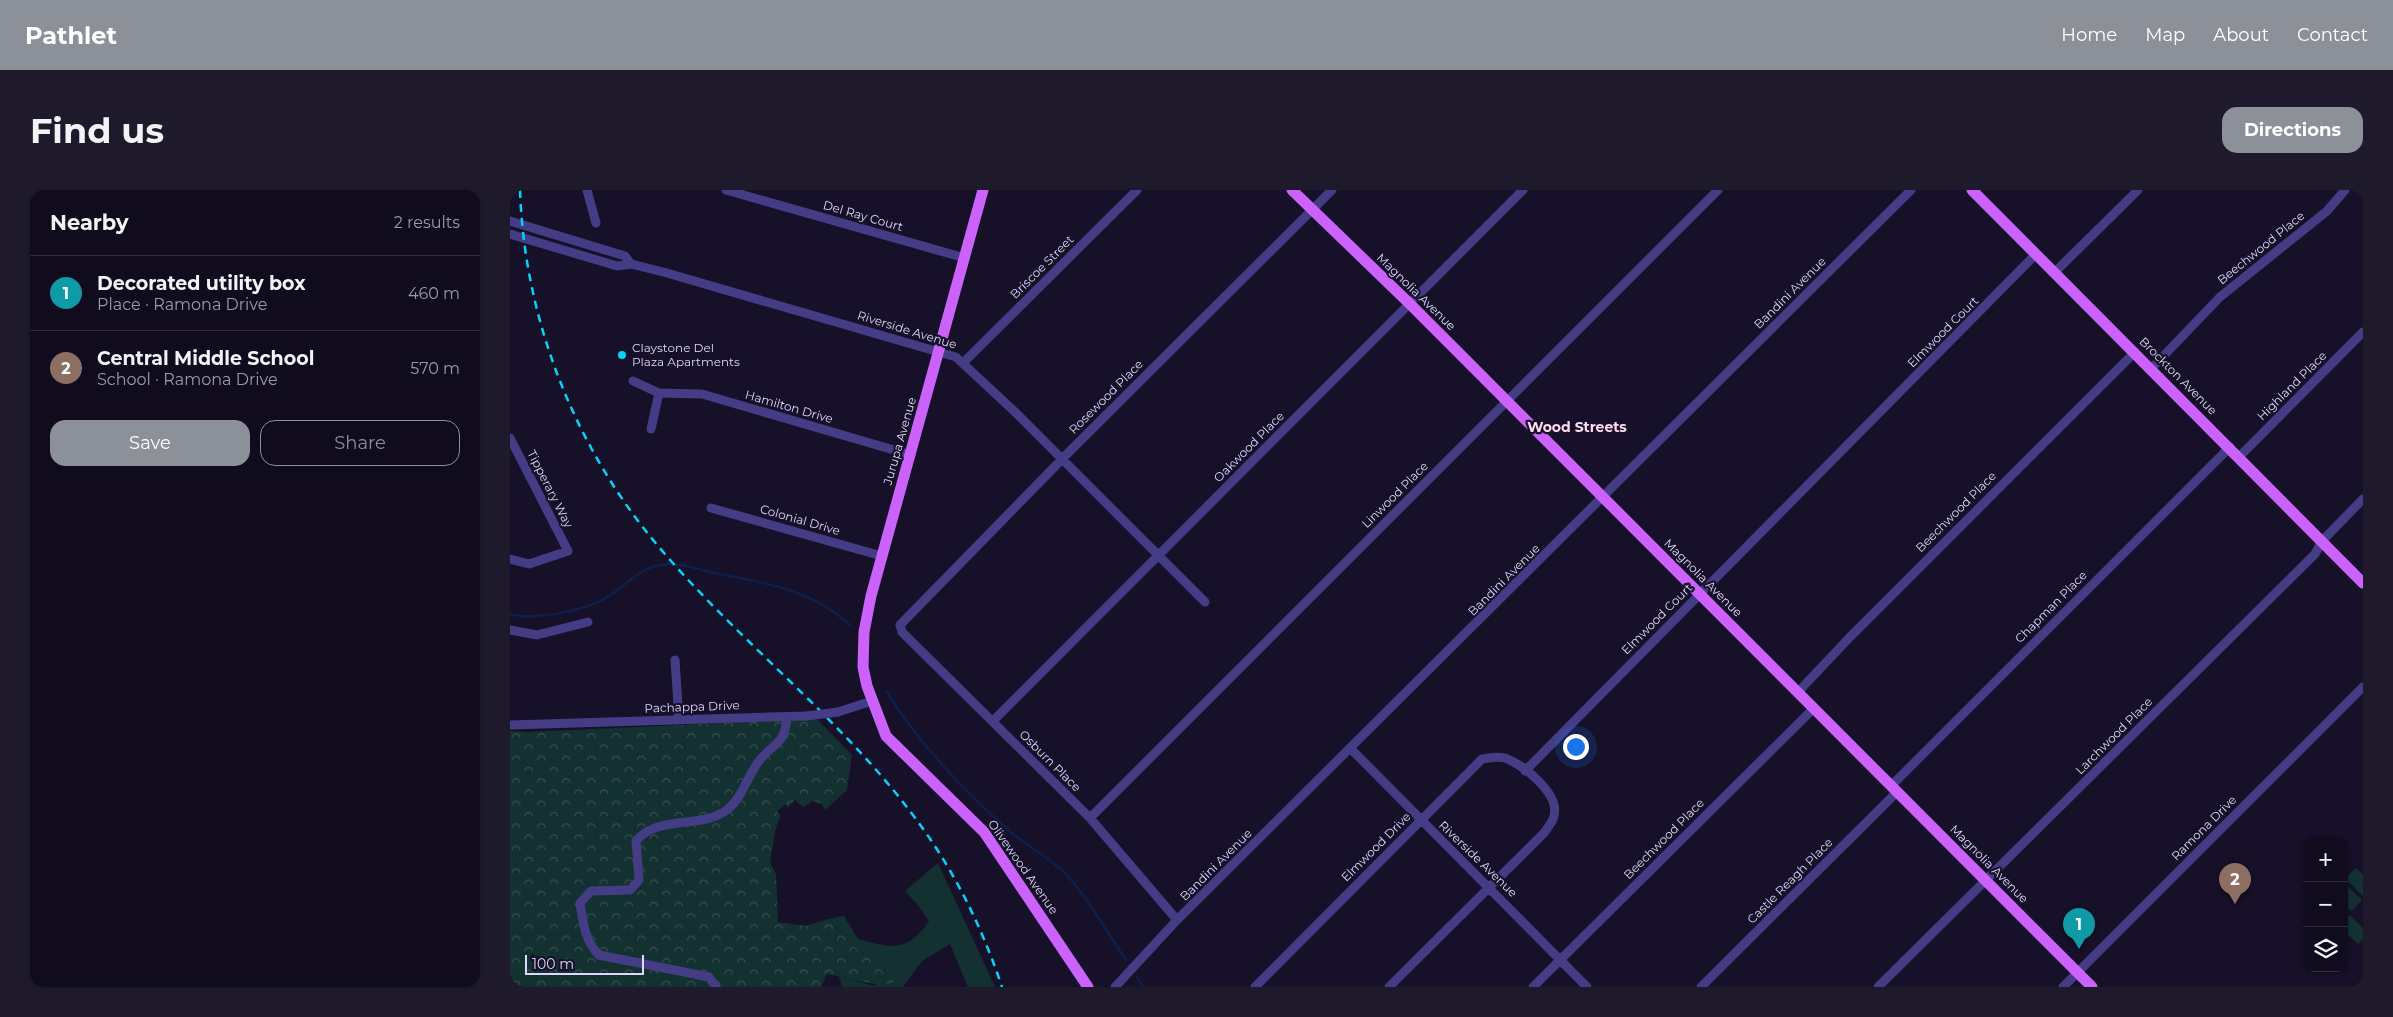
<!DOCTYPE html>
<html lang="en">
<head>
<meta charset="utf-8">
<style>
  :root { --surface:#100c1e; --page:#1e1a2b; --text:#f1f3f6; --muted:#9c9ba4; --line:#302c3c; --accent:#8c9099 }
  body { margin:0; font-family:Montserrat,sans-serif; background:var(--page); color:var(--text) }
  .controls { position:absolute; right:15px; bottom:15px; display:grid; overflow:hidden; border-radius:10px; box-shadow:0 1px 4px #0004 }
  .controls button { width:45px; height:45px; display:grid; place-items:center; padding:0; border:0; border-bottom:1px solid var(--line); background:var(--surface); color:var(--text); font:25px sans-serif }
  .scale { position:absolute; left:15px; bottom:12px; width:119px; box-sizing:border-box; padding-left:5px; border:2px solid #dfd8fe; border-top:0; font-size:14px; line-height:18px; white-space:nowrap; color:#dfd8fe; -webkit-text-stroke:4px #161028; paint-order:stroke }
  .you { position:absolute; left:1065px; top:556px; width:18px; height:18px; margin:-12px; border:4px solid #fff; border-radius:50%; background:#1a73e8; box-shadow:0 0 0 8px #1a73e833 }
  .badge { display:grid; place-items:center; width:32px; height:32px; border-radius:50%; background:var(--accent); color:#fff; font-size:16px; font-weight:700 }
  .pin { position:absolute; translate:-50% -41px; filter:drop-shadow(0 1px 2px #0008) }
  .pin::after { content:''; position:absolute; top:26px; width:18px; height:15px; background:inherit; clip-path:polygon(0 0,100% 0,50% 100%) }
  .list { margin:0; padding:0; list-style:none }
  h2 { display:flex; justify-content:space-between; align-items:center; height:65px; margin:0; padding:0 20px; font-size:21px }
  h2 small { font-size:16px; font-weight:400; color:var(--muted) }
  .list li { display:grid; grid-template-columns:32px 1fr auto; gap:15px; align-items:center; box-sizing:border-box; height:75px; padding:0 20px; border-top:1px solid var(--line) }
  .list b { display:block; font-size:19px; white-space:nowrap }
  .list p { margin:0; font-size:16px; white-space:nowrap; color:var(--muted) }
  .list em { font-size:16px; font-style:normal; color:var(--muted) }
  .actions { display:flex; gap:10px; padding:15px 20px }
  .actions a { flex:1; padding:11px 0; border:1px solid var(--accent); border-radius:15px; text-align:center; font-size:18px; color:var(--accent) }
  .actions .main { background:var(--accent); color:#fff }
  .icon { flex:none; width:28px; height:28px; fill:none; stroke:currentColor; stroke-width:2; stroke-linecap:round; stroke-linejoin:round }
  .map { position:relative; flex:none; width:1853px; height:797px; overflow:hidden; border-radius:15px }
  header { display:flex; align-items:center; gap:30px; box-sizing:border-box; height:70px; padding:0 25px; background:var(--accent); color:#fff }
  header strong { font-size:24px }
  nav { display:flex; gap:28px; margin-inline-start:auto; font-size:18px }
  .intro { display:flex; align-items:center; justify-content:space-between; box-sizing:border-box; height:120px; padding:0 30px }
  h1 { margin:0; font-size:35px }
  .button { padding:12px 22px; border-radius:15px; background:var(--accent); color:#fff; font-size:18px; font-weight:700 }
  main { display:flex; gap:30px; padding:0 30px }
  aside { flex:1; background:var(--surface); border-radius:15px; box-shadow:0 1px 4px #0004 }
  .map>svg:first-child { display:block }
  .grass { fill:#143132 }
  .forest { fill:url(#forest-crowns) }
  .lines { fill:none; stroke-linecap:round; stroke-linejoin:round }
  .stream { stroke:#0e204a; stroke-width:2.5 }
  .minor { stroke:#443d86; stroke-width:9 }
  .major { stroke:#cc62fc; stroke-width:11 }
  .rail { stroke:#08d2fa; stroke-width:2.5; stroke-dasharray:8 6; stroke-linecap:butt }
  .minor-bridge { stroke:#443d86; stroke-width:9 }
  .poi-dot { fill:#08d2fa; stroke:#161028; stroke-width:2 }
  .labels { text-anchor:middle; stroke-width:4.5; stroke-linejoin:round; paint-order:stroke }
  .street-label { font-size:12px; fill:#dfd8fe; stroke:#161028 }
  .poi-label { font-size:12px; fill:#dfd8fe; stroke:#161028; text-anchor:start }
  .neighbourhood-label { font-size:14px; font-weight:bold; fill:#fedaef; stroke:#161028 }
</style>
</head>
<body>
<header>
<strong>Pathlet</strong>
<nav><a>Home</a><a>Map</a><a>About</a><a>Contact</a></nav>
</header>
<div class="intro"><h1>Find us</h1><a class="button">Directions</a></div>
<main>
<aside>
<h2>Nearby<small>2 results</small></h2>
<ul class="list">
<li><span class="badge" style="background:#0f9aa8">1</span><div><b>Decorated utility box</b><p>Place · Ramona Drive</p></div><em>460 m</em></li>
<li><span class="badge" style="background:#8d6e63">2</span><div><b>Central Middle School</b><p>School · Ramona Drive</p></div><em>570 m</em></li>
</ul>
<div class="actions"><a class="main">Save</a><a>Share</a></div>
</aside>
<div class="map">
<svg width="1853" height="797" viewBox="0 0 1853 797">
  <defs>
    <pattern id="forest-crowns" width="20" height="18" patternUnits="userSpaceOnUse" patternTransform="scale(1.25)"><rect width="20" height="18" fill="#143132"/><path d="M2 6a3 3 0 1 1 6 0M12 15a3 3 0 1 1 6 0" fill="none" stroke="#364e51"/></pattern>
  </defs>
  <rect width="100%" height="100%" fill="#161028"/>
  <path class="grass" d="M428,673L485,797H458L440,754L412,771L393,797H332L329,786L364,796L385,776L364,772L342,755L318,729L334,726L348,749C381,758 398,763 419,731L408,715L395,701Z
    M1846,678L1853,685V706L1835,688Z
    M1834,693L1852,710L1841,721L1834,714Z
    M1840,725L1853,738V749L1848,754L1834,741V730Z"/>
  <path class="forest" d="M307,529L342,565L337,600L315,620L312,614L303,611L293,617L285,610L278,617L275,614L267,622L271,626L266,637L260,672L266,684L268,732L296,736L318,729L342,755L364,772L385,775L383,794C359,796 341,788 317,784L311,797H0V541L16,542Z"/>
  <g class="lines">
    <path class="stream" d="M0,424C24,431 79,420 99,406C115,396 131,377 151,375C168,372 188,379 204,383C255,393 301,399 340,435
      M377,502C409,554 452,598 497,639C517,657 544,669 562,691C582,715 598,744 616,770
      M627,787L633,797"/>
    <path class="minor" d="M77,0L86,33
      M216,0L455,68
      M0,31L115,66L121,74
      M0,44L107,76L121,74L157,83L446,167L504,221L695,412
      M1545,82L1628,0
      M454,172L627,0
      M1641,179L1710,107L1817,21L1835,0
      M123,191L149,203L192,204L401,265
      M141,239L149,203
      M0,248L58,361L19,374L0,369
      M1729,267L1853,142
      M201,318L372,366
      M0,440L27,445L78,432
      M165,470L169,530
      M1288,502L1340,447L1625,162
      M328,522L362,511
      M483,531L1013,0
      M0,535L297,526
      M841,559L1077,797
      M1015,581L1526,64
      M1381,596L1720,257
      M580,628L1208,0
      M667,730L580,628L392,442L390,435L561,260L822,0
      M206,797L199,787L89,765C75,751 73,733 70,713L81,701L120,700L129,690L126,651C148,624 192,640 218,619C232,608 238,585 249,571C265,551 274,556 277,528
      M605,797L667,730L1401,0
      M745,797L972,569C980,568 988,566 995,568C1014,575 1050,604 1044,626C1043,632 1037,638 1034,643L879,797
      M1023,797L1304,518
      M1191,797L1387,602
      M1368,797L1805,364L1812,351L1853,309
      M1553,797L1853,497"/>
    <path class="major" d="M473,0L361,406L354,442L353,477L357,496L376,546L474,642L578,797
      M782,0L900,114L1582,797
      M1462,0L1853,393"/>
    <path class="rail" d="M10,0C14,124 61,248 139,345C224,450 338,531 416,643C449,690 474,743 492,797"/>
    <path class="minor-bridge" d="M297,526L328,522"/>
  </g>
  <circle class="poi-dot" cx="112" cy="165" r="5"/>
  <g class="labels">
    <g class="street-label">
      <text transform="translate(353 26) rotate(16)" y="4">Del Ray Court</text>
      <text transform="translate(1751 58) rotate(-39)" y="4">Beechwood Place</text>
      <text transform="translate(532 77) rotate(-45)" y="4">Briscoe Street</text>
      <text transform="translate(906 102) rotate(44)" y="4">Magnolia Avenue</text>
      <text transform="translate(1280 103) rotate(-45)" y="4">Bandini Avenue</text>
      <text transform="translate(397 140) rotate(17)" y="4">Riverside Avenue</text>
      <text transform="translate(1433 142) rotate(-45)" y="4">Elmwood Court</text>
      <text transform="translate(1668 186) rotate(45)" y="4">Brockton Avenue</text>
      <text transform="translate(1782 196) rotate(-45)" y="4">Highland Place</text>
      <text transform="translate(596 207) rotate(-45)" y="4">Rosewood Place</text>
      <text transform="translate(279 217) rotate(16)" y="4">Hamilton Drive</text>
      <text transform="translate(390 251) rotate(-74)" y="4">Jurupa Avenue</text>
      <text transform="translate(739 257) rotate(-45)" y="4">Oakwood Place</text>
      <text transform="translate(40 299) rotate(63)" y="4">Tipperary Way</text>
      <text transform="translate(885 305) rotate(-45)" y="4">Linwood Place</text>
      <text transform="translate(1446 322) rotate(-45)" y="4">Beechwood Place</text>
      <text transform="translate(290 330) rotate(16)" y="4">Colonial Drive</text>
      <text transform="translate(1193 388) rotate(45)" y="4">Magnolia Avenue</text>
      <text transform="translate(994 390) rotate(-45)" y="4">Bandini Avenue</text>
      <text transform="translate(1541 417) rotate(-45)" y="4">Chapman Place</text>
      <text transform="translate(1147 429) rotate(-45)" y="4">Elmwood Court</text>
      <text transform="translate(182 517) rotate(-2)" y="4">Pachappa Drive</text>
      <text transform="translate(1604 546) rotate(-45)" y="4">Larchwood Place</text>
      <text transform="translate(540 571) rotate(45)" y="4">Osburn Place</text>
      <text transform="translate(1694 638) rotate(-45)" y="4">Ramona Drive</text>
      <text transform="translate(1154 649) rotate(-45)" y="4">Beechwood Place</text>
      <text transform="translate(866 657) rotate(-45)" y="4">Elmwood Drive</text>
      <text transform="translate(968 669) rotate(44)" y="4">Riverside Avenue</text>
      <text transform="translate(1479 674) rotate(45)" y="4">Magnolia Avenue</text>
      <text transform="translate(706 675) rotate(-45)" y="4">Bandini Avenue</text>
      <text transform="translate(513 677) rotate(55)" y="4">Olivewood Avenue</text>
      <text transform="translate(1280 691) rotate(-45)" y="4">Castle Reagh Place</text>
    </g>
    <g class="poi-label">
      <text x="122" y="162">Claystone Del<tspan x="122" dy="14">Plaza Apartments</tspan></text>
    </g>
    <g class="neighbourhood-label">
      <text x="1067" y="242">Wood Streets</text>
    </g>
  </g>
</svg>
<div class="controls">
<button>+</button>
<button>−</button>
<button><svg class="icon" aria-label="layers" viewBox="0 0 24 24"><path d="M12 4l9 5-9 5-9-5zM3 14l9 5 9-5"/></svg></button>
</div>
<div class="scale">100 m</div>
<div class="you"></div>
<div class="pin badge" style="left:1569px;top:759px;background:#0f9aa8">1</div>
<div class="pin badge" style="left:1725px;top:714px;background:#8d6e63">2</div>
</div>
</main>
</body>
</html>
